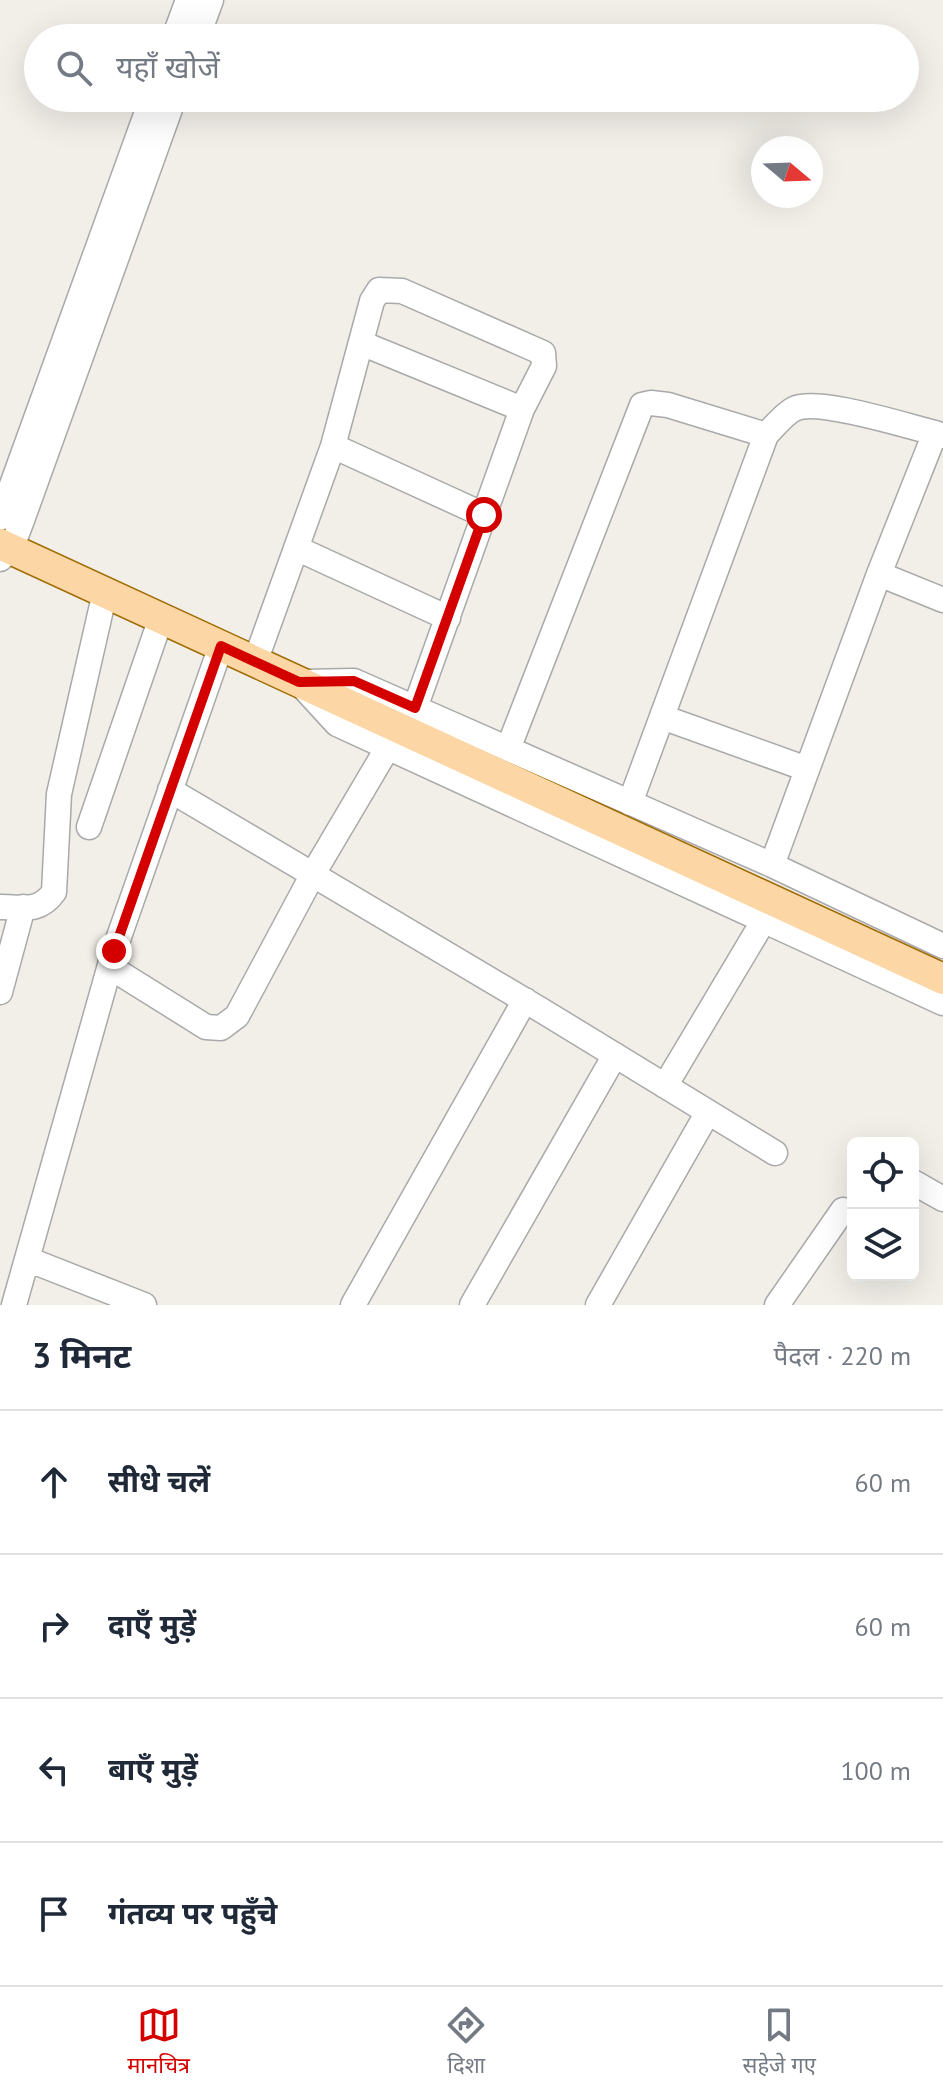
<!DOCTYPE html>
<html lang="hi">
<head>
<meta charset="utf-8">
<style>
  :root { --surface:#fff; --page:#f2f2f3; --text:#1f2937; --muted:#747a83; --line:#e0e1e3; --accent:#d40000 }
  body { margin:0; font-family:"PT Sans","Noto Sans Devanagari",sans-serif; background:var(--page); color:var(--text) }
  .controls { position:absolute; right:24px; bottom:24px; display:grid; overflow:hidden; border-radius:12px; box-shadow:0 8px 32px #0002 }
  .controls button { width:72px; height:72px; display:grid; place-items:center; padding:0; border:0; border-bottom:2px solid var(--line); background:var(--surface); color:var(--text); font:40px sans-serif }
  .compass { position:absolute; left:751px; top:136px; width:72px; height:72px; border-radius:50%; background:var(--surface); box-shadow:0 8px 32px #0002; rotate:109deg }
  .stop { position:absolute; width:24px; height:24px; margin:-18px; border:6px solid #d40000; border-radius:50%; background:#fff }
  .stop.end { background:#d40000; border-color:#fff; box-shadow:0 2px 8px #0008 }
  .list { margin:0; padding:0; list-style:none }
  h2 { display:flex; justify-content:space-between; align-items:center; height:104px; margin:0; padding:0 32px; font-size:34px }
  h2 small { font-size:26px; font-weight:400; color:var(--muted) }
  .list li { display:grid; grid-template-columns:52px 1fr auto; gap:24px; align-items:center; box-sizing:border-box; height:144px; padding:0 32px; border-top:2px solid var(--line) }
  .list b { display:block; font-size:30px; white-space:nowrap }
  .list em { font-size:26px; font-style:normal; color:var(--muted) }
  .icon { flex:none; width:44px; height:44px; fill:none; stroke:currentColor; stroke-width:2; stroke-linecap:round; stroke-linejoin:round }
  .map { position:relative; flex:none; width:943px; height:1305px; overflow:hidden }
  .search { position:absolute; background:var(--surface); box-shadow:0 8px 32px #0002; left:24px; right:24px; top:24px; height:88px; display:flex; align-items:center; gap:20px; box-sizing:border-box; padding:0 28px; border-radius:44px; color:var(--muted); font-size:30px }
  .sheet { height:680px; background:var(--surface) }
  nav { display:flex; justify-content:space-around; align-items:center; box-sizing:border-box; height:112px; border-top:2px solid var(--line); background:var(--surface); font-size:22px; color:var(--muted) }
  nav a { display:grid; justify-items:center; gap:4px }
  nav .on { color:var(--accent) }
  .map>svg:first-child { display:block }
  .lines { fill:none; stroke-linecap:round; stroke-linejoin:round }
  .minor-casing { stroke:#a9a9a9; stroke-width:27 }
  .major-casing { stroke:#a06b00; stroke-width:33 }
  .minor { stroke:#fff; stroke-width:24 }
  .major { stroke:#fcd6a4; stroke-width:30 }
  .route { stroke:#d40000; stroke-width:10 }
</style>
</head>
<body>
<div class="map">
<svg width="943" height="1305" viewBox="0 0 943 1305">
  <rect width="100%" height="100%" fill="#f2efe9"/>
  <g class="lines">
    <g class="minor-casing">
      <path id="minor" d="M174,38L188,0
        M197,38L211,0
        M361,343L522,409
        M333,446L484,515
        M0,518L152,98
        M296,548L448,618
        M0,559L11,549L21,523L174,98
        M879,574L943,600
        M255,662L333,446L372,301L379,290L402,291L543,353L544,366L522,409L415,708
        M301,682L354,681L772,865L943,946
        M303,687L337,724L943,1003
        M662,717L807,769
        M508,749L642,405L651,403L668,405L766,435
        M170,790L541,1010L775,1153
        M630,803L766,435C774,427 784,414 794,409C817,397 906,426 935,433
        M89,827L161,618
        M772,865L879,574L935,433L943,436
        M0,907C23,907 39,913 54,892L59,794L105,592
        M110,967L206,1027L221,1028L237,1016L313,874L388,747
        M0,992L23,907
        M665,1086L764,920
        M913,1182L943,1199
        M27,1259L144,1305
        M14,1305L114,951L221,646
        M353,1305L525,1000
        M472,1305L615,1055
        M598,1305L708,1112
        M777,1305L843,1210"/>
    </g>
    <g class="major-casing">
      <path id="major" d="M0,544L943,979"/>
    </g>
    <use href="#minor" class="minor"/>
    <use href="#major" class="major"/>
  </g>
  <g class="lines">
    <path class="route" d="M114,951L221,646L299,682L354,681L415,708L484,515"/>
  </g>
</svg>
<div class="controls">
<button><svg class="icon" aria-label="locate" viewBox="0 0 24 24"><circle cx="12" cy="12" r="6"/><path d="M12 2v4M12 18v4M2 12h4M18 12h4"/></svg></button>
<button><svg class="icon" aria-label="layers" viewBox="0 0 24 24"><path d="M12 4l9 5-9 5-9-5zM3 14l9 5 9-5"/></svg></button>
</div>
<svg class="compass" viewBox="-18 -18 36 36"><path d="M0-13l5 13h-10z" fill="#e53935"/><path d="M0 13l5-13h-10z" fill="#747a83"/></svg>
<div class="stop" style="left:484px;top:515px"></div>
<div class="stop end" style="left:114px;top:951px"></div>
<div class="search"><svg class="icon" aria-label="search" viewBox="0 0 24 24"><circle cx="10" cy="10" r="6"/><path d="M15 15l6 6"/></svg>यहाँ खोजें</div>
</div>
<section class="sheet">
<h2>3 मिनट<small>पैदल · 220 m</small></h2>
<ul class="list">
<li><svg class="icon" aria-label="ahead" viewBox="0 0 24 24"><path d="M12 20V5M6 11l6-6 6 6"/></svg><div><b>सीधे चलें</b></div><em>60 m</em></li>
<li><svg class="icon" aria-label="right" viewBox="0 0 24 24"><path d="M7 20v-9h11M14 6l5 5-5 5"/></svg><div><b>दाएँ मुड़ें</b></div><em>60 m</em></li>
<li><svg class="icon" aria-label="left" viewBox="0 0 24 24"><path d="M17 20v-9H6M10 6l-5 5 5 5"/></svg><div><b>बाएँ मुड़ें</b></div><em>100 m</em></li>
<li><svg class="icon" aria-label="arrive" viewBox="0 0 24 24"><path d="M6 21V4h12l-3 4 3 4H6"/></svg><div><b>गंतव्य पर पहुँचे</b></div></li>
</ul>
</section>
<nav>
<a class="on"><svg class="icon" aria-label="map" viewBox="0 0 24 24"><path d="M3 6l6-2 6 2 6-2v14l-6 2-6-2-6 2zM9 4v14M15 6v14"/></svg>मानचित्र</a>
<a><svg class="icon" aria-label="directions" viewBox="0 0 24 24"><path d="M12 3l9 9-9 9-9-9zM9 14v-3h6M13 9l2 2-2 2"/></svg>दिशा</a>
<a><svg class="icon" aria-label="saved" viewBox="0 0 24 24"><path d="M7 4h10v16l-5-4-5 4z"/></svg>सहेजे गए</a>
</nav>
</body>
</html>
